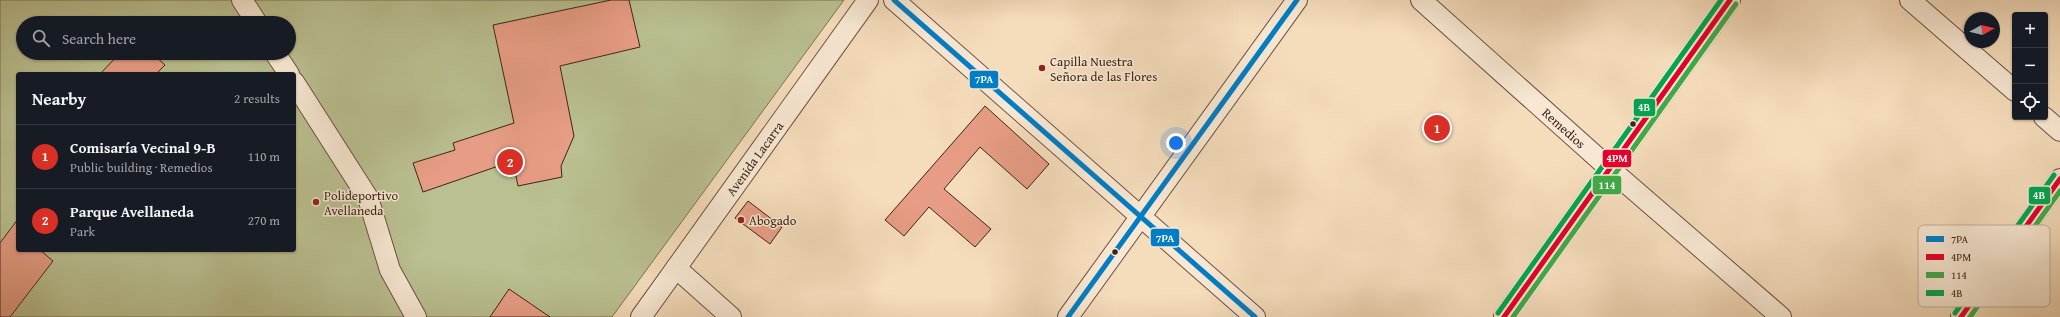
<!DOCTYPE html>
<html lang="en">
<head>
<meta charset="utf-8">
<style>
  :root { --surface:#171b24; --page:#242831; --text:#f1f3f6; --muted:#9ea1a6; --line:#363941; --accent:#d93025 }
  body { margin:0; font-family:"Gentium Book Plus",serif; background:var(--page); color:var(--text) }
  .controls { position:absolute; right:12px; top:12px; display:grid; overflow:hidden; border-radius:4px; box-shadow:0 1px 3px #0004 }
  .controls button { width:36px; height:36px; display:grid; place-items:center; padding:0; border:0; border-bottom:1px solid var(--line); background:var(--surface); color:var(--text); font:20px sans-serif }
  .compass { position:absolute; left:1964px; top:12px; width:36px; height:36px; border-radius:50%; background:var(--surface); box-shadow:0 1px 3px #0004; rotate:82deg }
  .you { position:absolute; left:1176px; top:143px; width:14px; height:14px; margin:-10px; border:3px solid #fff; border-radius:50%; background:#1a73e8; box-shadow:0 0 0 6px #1a73e833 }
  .badge { display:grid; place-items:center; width:26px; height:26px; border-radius:50%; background:var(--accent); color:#fff; font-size:13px; font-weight:700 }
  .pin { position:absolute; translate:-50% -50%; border:2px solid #fff; box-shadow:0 1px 4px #0006 }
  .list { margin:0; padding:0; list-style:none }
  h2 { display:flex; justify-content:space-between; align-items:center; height:52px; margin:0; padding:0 16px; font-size:17px }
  h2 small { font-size:13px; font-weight:400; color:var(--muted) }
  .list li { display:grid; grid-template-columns:26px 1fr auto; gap:12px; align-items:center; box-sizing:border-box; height:64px; padding:0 16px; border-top:1px solid var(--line) }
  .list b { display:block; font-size:15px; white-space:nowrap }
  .list p { margin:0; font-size:13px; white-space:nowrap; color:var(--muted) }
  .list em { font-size:13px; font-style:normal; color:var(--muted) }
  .icon { flex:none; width:22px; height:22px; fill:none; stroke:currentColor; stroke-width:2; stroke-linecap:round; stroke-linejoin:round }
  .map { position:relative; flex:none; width:2060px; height:317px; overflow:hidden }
  .search { position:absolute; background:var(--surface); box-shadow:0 1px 3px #0004; left:16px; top:16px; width:280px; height:44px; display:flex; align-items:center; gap:10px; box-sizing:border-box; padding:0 14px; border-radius:22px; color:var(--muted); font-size:15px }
  .panel { position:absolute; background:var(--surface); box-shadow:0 1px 3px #0004; left:16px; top:72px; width:280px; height:180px; border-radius:4px }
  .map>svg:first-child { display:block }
  .green { fill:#bac091; stroke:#7c7255; fill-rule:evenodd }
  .building { fill:#e79d85; stroke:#3d2519 }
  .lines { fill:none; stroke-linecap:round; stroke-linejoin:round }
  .minor-casing { stroke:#6b5342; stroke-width:22 }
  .minor { stroke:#f8e8d3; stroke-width:20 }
  .bus-1-casing { stroke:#f8e8d3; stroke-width:8 }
  .bus-2-casing { stroke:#f8e8d3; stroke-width:8 }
  .bus-3-casing { stroke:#f8e8d3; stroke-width:8 }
  .bus-4-casing { stroke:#f8e8d3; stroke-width:8 }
  .bus-1 { stroke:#007dc5; stroke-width:5 }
  .bus-2 { stroke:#e4002b; stroke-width:5 }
  .bus-3 { stroke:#3fab48; stroke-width:5 }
  .bus-4 { stroke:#00a651; stroke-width:5 }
  .poi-dot { fill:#8f2418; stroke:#f8e8d3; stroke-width:1.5 }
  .bus-dot { fill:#3d2519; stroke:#f8e8d3; stroke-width:1.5 }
  .labels { text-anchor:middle; stroke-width:3; stroke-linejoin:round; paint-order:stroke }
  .poi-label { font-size:13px; fill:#3d2519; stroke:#f8e8d3; text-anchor:start }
  .street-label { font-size:13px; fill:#3d2519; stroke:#f8e8d3 }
  .key { fill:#f8e8d3; stroke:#c0ae9b; stroke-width:1 }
  .key-label { font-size:11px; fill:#3d2519 }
  .line-badge { stroke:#f8e8d3; stroke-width:1.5 }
  .badge-label { font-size:11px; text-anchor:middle; font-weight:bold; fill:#fff }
</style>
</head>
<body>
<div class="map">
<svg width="2060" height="317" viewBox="0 0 2060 317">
  <rect width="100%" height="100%" fill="#f5dcbb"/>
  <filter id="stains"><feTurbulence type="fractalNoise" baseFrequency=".005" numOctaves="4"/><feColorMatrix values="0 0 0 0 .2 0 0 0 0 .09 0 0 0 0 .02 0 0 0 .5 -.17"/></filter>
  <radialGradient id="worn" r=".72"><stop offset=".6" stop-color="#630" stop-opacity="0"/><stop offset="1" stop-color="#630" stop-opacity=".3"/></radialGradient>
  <path class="green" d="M0,0H844L612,317H0ZM23,23H289V53H23ZM18,74H294V250H18Z"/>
  <path class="building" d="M611,0H629L640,47L560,66L574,136L561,166L562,177L518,186L513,161L423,192L413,163L455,150L453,143L514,123L493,25Z
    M120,53H152L165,65L156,74H100Z
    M985,106L1049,164L1027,189L980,147L944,189L991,229L975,247L929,207L904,236L885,220Z
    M748,201L782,227L770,244L735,218Z
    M18,219V250H40L53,261L10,317H0V243Z
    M509,289L550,317H490Z"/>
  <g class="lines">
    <g class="minor-casing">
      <g id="minor">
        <path d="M242,0L257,23"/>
        <path d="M894,0L1255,317"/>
        <path id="s1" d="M1421,0L1610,169L1781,317"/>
        <path d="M1910,0L2015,91"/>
        <path d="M275,53L289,74"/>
        <path d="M294,82L368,198L390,270L416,317"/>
        <path d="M2044,117L2060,131"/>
        <path d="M676,268L731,317"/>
        <path id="s2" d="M641,317L868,0"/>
        <path d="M1068,317L1297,0"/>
        <path d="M1504,317L1730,0"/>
        <path d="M1961,317L2060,179"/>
      </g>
    </g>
    <use href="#minor" class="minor"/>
    <g class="bus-1-casing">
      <path id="bus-1" d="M894,0L1255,317
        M1068,317L1297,0"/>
    </g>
    <g class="bus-2-casing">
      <path id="bus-2" d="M1504,317L1730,0
        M1961,317L2060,179"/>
    </g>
    <g class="bus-3-casing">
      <path id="bus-3" d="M1513,317L1736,4
        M1970,317L2060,191"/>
    </g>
    <g class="bus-4-casing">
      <path id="bus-4" d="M1498,313L1721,0
        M1955,313L2054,175"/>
    </g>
    <use href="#bus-1" class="bus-1"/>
    <use href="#bus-2" class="bus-2"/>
    <use href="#bus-3" class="bus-3"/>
    <use href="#bus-4" class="bus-4"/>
  </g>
  <g class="poi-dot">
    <circle cx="1042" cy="68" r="4"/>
    <circle cx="316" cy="202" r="4"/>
    <circle cx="741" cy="220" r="4"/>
  </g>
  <g class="bus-dot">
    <circle cx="1633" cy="124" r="3.5"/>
    <circle cx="1115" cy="252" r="3.5"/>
  </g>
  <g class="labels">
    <g class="poi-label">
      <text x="1050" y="66">Capilla Nuestra<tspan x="1050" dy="15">Señora de las Flores</tspan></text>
      <text x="324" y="200">Polideportivo<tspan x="324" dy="15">Avellaneda</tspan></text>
      <text x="749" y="225">Abogado</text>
    </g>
    <g class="street-label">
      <text dy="5" stroke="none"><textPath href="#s1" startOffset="192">Remedios</textPath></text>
      <text dy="5" stroke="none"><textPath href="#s2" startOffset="195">Avenida Lacarra</textPath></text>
    </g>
  </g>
  <rect x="1918" y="225" width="132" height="82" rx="6" class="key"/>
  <rect x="1926" y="236" width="18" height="6" fill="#007dc5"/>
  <rect x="1926" y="254" width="18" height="6" fill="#e4002b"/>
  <rect x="1926" y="272" width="18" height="6" fill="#3fab48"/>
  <rect x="1926" y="290" width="18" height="6" fill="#00a651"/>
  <g class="key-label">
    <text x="1951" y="243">7PA</text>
    <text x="1951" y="261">4PM</text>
    <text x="1951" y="279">114</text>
    <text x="1951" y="297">4B</text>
  </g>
  <g class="line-badge">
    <rect x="969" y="70" width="30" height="19" rx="4" fill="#007dc5"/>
    <rect x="1633" y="98" width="23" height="19" rx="4" fill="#00a651"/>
    <rect x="1602" y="149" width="30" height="19" rx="4" fill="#e4002b"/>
    <rect x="1592" y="175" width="30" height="20" rx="4" fill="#3fab48"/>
    <rect x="2028" y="186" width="23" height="19" rx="4" fill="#00a651"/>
    <rect x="1150" y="228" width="30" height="19" rx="4" fill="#007dc5"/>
  </g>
  <g class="badge-label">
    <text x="984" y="83">7PA</text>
    <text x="1644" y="111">4B</text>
    <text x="1617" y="162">4PM</text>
    <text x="1607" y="189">114</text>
    <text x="2039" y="199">4B</text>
    <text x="1165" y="242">7PA</text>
  </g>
  <rect width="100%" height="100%" filter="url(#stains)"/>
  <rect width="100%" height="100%" fill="url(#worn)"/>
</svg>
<div class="controls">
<button>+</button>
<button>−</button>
<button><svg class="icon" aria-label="locate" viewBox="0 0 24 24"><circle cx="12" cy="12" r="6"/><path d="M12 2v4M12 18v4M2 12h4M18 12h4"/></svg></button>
</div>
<svg class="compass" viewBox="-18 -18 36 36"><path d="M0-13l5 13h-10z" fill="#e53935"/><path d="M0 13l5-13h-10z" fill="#9ea1a6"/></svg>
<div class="you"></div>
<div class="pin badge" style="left:1437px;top:128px">1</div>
<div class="pin badge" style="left:510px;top:162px">2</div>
<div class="search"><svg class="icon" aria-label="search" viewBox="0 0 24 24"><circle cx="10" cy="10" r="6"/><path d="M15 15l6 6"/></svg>Search here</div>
<section class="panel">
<h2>Nearby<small>2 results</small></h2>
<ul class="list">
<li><span class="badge">1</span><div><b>Comisaría Vecinal 9-B</b><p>Public building · Remedios</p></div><em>110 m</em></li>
<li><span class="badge">2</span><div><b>Parque Avellaneda</b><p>Park</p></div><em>270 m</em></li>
</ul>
</section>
</div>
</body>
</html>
